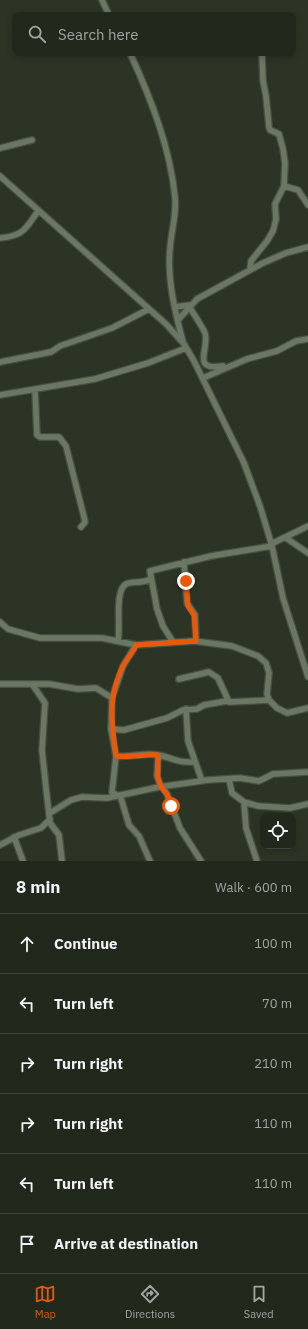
<!DOCTYPE html>
<html lang="en">
<head>
<meta charset="utf-8">
<style>
  :root { --surface:#21281c; --page:#293025; --text:#f1f3f6; --muted:#a2a6a3; --line:#3e443b; --accent:#ea580c }
  body { margin:0; font-family:"IBM Plex Sans",sans-serif; background:var(--page); color:var(--text) }
  .controls { position:absolute; right:12px; bottom:12px; display:grid; overflow:hidden; border-radius:8px; box-shadow:0 2px 6px #0003 }
  .controls button { width:36px; height:36px; display:grid; place-items:center; padding:0; border:0; border-bottom:1px solid var(--line); background:var(--surface); color:var(--text); font:20px sans-serif }
  .stop { position:absolute; width:12px; height:12px; margin:-9px; border:3px solid #ea580c; border-radius:50%; background:#fff }
  .stop.end { background:#ea580c; border-color:#fff; box-shadow:0 1px 4px #0008 }
  .list { margin:0; padding:0; list-style:none }
  h2 { display:flex; justify-content:space-between; align-items:center; height:52px; margin:0; padding:0 16px; font-size:17px }
  h2 small { font-size:13px; font-weight:400; color:var(--muted) }
  .list li { display:grid; grid-template-columns:26px 1fr auto; gap:12px; align-items:center; box-sizing:border-box; height:60px; padding:0 16px; border-top:1px solid var(--line) }
  .list b { display:block; font-size:15px; white-space:nowrap }
  .list em { font-size:13px; font-style:normal; color:var(--muted) }
  .icon { flex:none; width:22px; height:22px; fill:none; stroke:currentColor; stroke-width:2; stroke-linecap:round; stroke-linejoin:round }
  .map { position:relative; flex:none; width:308px; height:861px; overflow:hidden }
  .search { position:absolute; background:var(--surface); box-shadow:0 2px 6px #0003; left:12px; right:12px; top:12px; height:44px; display:flex; align-items:center; gap:10px; box-sizing:border-box; padding:0 14px; border-radius:8px; color:var(--muted); font-size:15px }
  .sheet { height:412px; background:var(--surface) }
  nav { display:flex; justify-content:space-around; align-items:center; box-sizing:border-box; height:56px; border-top:1px solid var(--line); background:var(--surface); font-size:11px; color:var(--muted) }
  nav a { display:grid; justify-items:center; gap:2px }
  nav .on { color:var(--accent) }
  .map>svg:first-child { display:block }
  .lines { fill:none; stroke-linecap:round; stroke-linejoin:round }
  .minor-casing { stroke:#475042; stroke-width:8 }
  .minor { stroke:#6b7663; stroke-width:5.5 }
  .route { stroke:#ea580c; stroke-width:5 }
</style>
</head>
<body>
<div class="map">
<svg width="308" height="861" viewBox="0 0 308 861">
  <rect width="100%" height="100%" fill="#2c3525"/>
  <g class="lines">
    <g class="minor-casing">
      <path id="minor" d="M102,0L109,15
        M130,53C151,99 170,147 175,197C177,215 171,231 170,249C167,279 175,312 183,342
        M0,148L32,140
        M0,176L166,324L184,344L194,361L244,463L260,506L272,546L283,598L308,677
        M284,186L298,190L308,205
        M0,238C23,236 26,229 38,211
        M250,270L251,261L267,241L273,231L276,219L275,204L284,186L285,163L283,149L279,134L270,130L269,127L266,96L263,81L262,53
        M189,306C194,315 201,324 205,333C210,349 190,371 223,366
        M175,307L190,305
        M178,320L197,299L263,263L286,253L308,247
        M0,362L51,352L60,346L112,328L149,309
        M203,378L247,359L277,351L296,341L308,339
        M35,390L37,435L40,437H59L66,446L84,517L85,522L81,527
        M0,395L95,379L148,363L186,348
        M286,538L308,553
        M271,544L308,526
        M184,562L187,603L195,615L196,641
        M0,622L8,629L40,638H102L136,645L194,641L232,646L258,656L266,663L269,673L267,694L269,700L277,708L287,713L308,708
        M118,641C121,627 114,591 126,584C132,581 141,584 151,579
        M173,642L163,626L157,609L150,571L211,556L272,546
        M179,679L209,672L218,678L229,702L269,700
        M0,684H49L78,689L96,688L112,698
        M32,684L45,703L42,750L46,788L50,823L59,835L62,861
        M186,709L188,741L202,781
        M111,729L124,730L167,718L183,710L197,709L204,705L227,701
        M158,755L157,776L161,787
        M116,756C130,758 144,752 158,755C174,758 176,763 195,762
        M229,779L232,793L244,802L258,806L290,808L308,804
        M162,787L167,794L180,828L201,861
        M120,795L129,825L139,836L150,861
        M118,796L112,792L116,756L111,729L112,698L123,666L136,645
        M244,802L246,828L257,861
        M50,813L71,800L82,797L107,798L159,787L208,780L240,778L259,781L273,774L308,772
        M14,837L23,861
        M0,845L19,835L41,828L50,819"/>
    </g>
    <use href="#minor" class="minor"/>
  </g>
  <g class="lines">
    <path class="route" d="M171,806L167,794L161,787L158,778V755C144,754 130,758 116,756C112,722 107,698 123,666C127,658 133,653 136,645L196,641L194,615L188,606L186,581"/>
  </g>
</svg>
<div class="controls">
<button><svg class="icon" aria-label="locate" viewBox="0 0 24 24"><circle cx="12" cy="12" r="6"/><path d="M12 2v4M12 18v4M2 12h4M18 12h4"/></svg></button>
</div>
<div class="stop" style="left:171px;top:806px"></div>
<div class="stop end" style="left:186px;top:581px"></div>
<div class="search"><svg class="icon" aria-label="search" viewBox="0 0 24 24"><circle cx="10" cy="10" r="6"/><path d="M15 15l6 6"/></svg>Search here</div>
</div>
<section class="sheet">
<h2>8 min<small>Walk · 600 m</small></h2>
<ul class="list">
<li><svg class="icon" aria-label="ahead" viewBox="0 0 24 24"><path d="M12 20V5M6 11l6-6 6 6"/></svg><div><b>Continue</b></div><em>100 m</em></li>
<li><svg class="icon" aria-label="left" viewBox="0 0 24 24"><path d="M17 20v-9H6M10 6l-5 5 5 5"/></svg><div><b>Turn left</b></div><em>70 m</em></li>
<li><svg class="icon" aria-label="right" viewBox="0 0 24 24"><path d="M7 20v-9h11M14 6l5 5-5 5"/></svg><div><b>Turn right</b></div><em>210 m</em></li>
<li><svg class="icon" aria-label="right" viewBox="0 0 24 24"><path d="M7 20v-9h11M14 6l5 5-5 5"/></svg><div><b>Turn right</b></div><em>110 m</em></li>
<li><svg class="icon" aria-label="left" viewBox="0 0 24 24"><path d="M17 20v-9H6M10 6l-5 5 5 5"/></svg><div><b>Turn left</b></div><em>110 m</em></li>
<li><svg class="icon" aria-label="arrive" viewBox="0 0 24 24"><path d="M6 21V4h12l-3 4 3 4H6"/></svg><div><b>Arrive at destination</b></div></li>
</ul>
</section>
<nav>
<a class="on"><svg class="icon" aria-label="map" viewBox="0 0 24 24"><path d="M3 6l6-2 6 2 6-2v14l-6 2-6-2-6 2zM9 4v14M15 6v14"/></svg>Map</a>
<a><svg class="icon" aria-label="directions" viewBox="0 0 24 24"><path d="M12 3l9 9-9 9-9-9zM9 14v-3h6M13 9l2 2-2 2"/></svg>Directions</a>
<a><svg class="icon" aria-label="saved" viewBox="0 0 24 24"><path d="M7 4h10v16l-5-4-5 4z"/></svg>Saved</a>
</nav>
</body>
</html>
